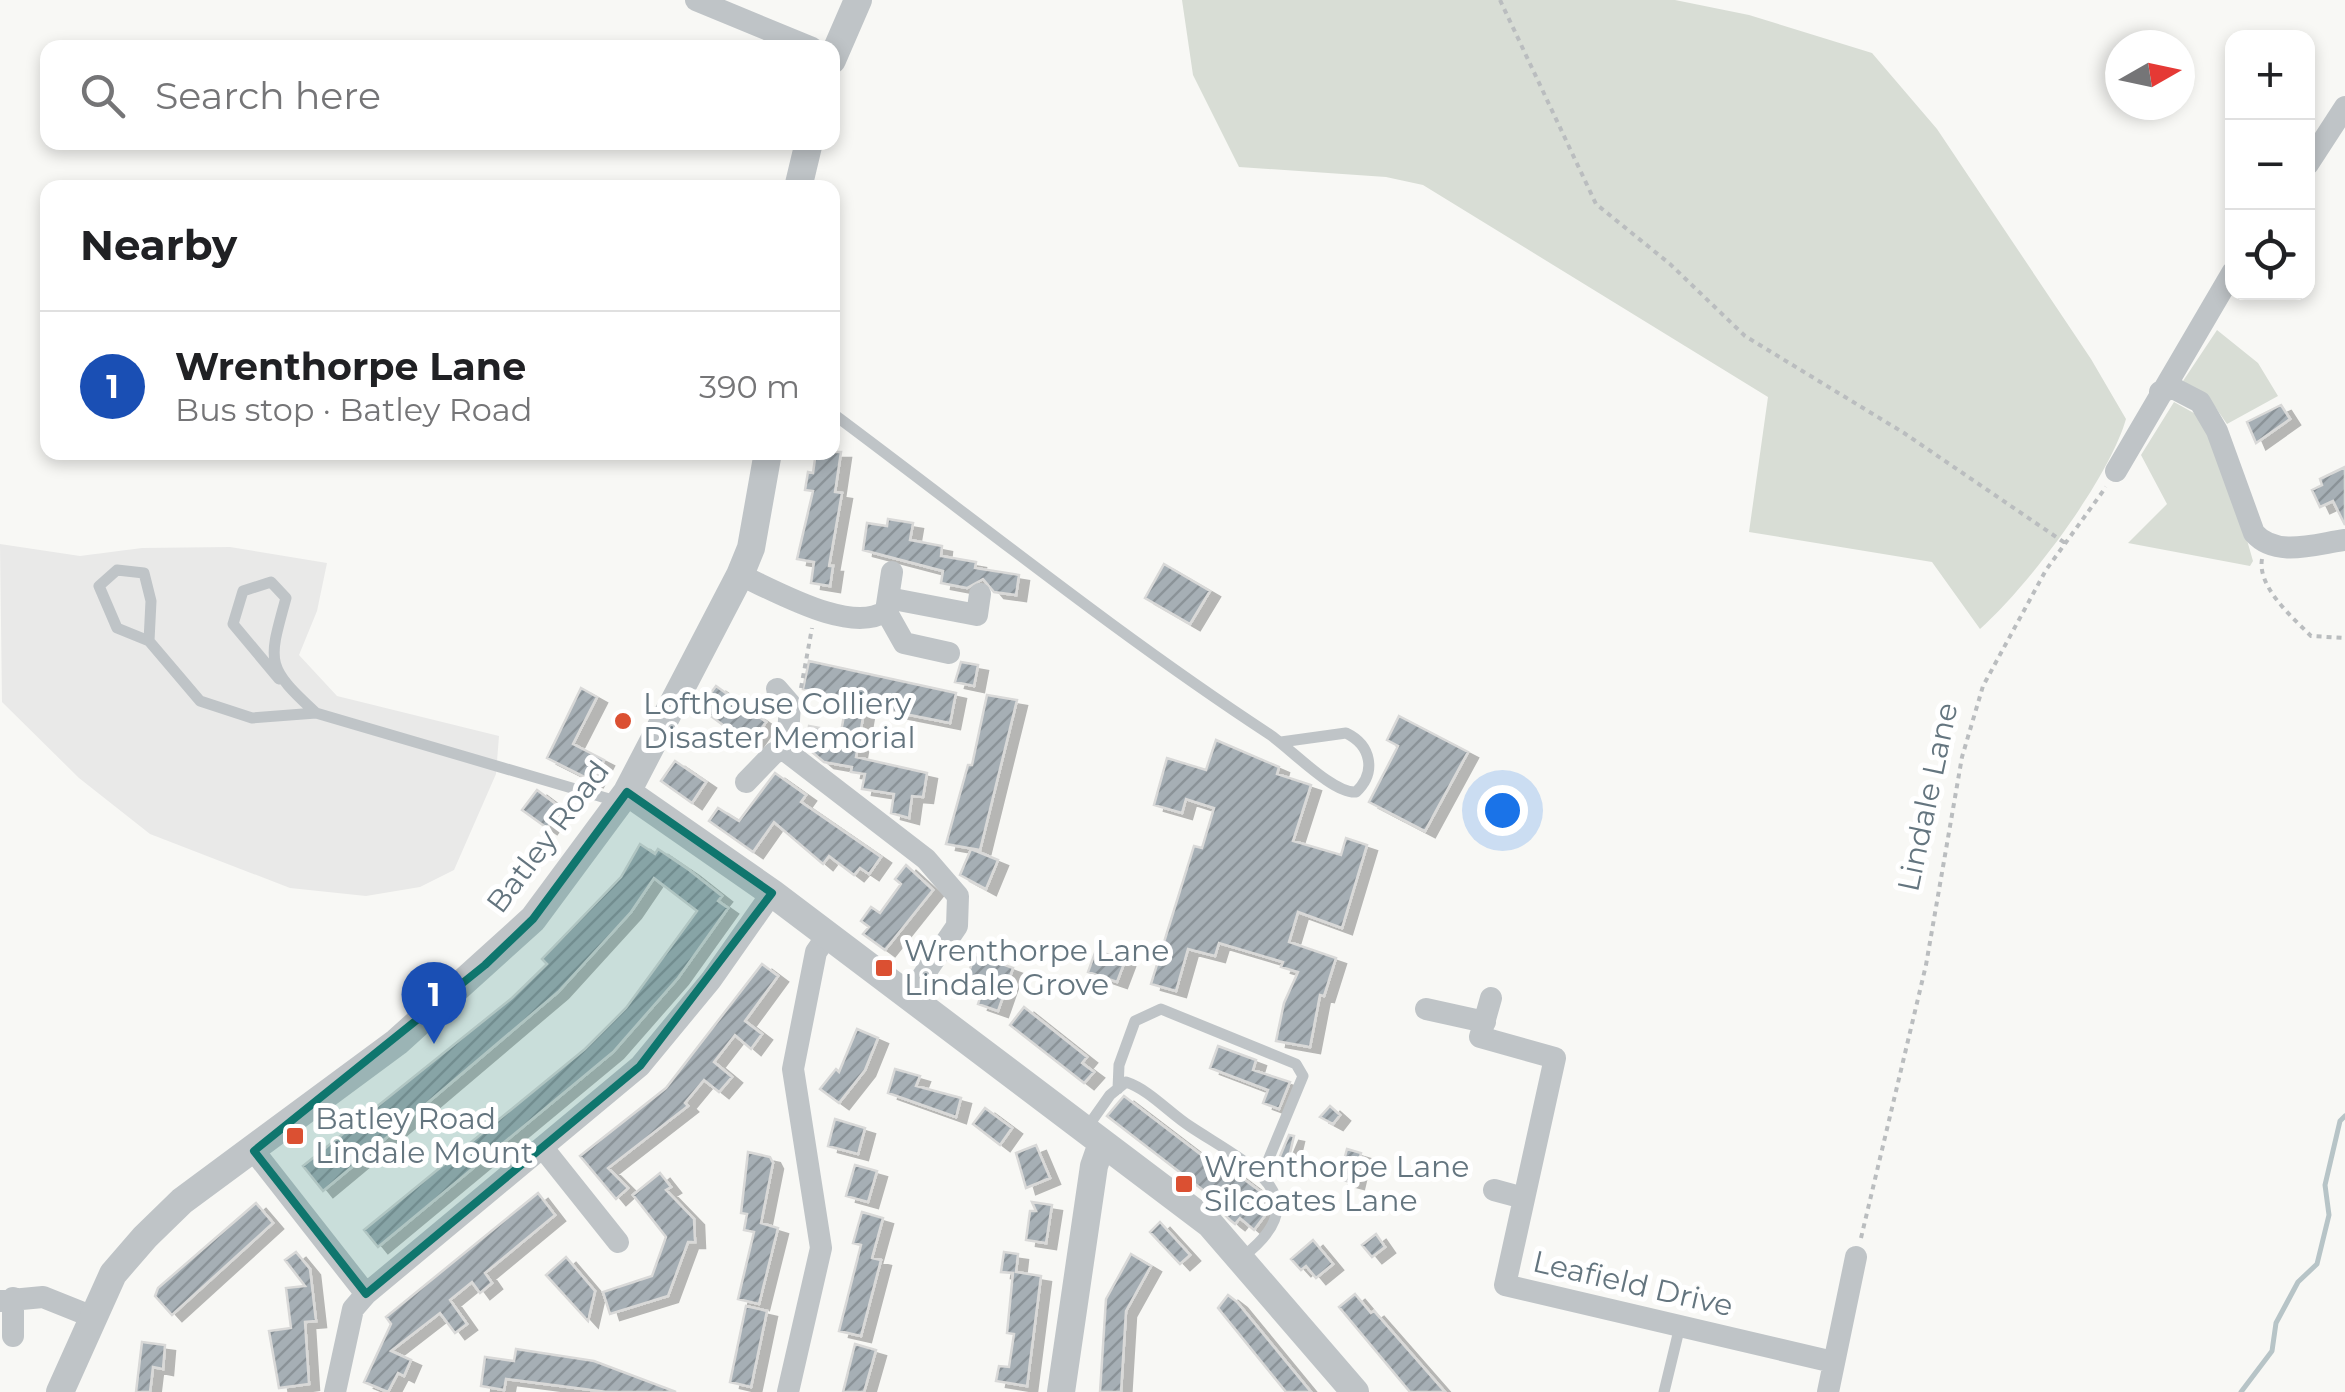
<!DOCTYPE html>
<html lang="en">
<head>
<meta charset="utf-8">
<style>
  :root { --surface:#fff; --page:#f2f2f2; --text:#202124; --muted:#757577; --line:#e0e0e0; --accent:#0b8043 }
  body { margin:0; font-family:Montserrat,sans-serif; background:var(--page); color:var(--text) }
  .controls { position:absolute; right:30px; top:30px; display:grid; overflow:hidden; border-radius:20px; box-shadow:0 5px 15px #0003 }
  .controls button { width:90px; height:90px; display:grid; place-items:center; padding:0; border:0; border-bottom:2px solid var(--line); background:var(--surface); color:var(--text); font:50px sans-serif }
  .compass { position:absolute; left:2105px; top:30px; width:90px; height:90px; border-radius:50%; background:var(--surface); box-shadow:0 5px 15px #0003; rotate:81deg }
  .you { position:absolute; left:1502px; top:810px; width:35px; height:35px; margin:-25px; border:8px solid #fff; border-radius:50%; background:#1a73e8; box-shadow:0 0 0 15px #1a73e833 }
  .badge { display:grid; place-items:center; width:65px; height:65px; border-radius:50%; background:var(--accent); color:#fff; font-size:32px; font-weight:700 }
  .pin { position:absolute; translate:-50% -82px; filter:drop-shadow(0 2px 5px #0008) }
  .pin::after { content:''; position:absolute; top:52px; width:35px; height:30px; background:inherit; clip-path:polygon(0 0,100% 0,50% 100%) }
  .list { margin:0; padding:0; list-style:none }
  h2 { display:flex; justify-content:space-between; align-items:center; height:130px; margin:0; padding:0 40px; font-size:42px }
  h2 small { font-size:32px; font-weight:400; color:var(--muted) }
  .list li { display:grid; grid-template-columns:65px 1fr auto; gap:30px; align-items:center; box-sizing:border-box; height:150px; padding:0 40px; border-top:2px solid var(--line) }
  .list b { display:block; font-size:38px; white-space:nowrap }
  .list p { margin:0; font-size:32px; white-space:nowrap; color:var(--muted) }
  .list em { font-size:32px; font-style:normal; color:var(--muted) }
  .icon { flex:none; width:55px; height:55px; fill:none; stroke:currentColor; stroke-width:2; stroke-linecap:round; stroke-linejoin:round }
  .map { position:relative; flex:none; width:2345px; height:1392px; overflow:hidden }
  .search { position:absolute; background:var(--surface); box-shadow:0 5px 15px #0003; left:40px; top:40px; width:800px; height:110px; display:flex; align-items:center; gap:25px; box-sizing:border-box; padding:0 35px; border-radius:20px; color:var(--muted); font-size:38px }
  .panel { position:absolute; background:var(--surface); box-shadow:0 5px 15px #0003; left:40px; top:180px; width:800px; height:280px; border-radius:20px }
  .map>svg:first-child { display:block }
  .built { fill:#e9e9e8 }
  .grass { fill:#d8ddd5 }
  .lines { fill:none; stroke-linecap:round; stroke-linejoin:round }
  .stream { stroke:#b7c4c7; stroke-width:5 }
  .building { fill:url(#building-hatch); stroke:#d9d9d8; stroke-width:2.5; filter:url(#shadow) }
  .path { stroke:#babdbf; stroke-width:4; stroke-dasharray:5 5; stroke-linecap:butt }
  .service { stroke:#bfc4c7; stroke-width:11 }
  .minor { stroke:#bfc4c7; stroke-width:22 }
  .tertiary { stroke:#bfc4c7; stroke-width:28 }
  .marked { fill:#0f766e; fill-opacity:0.2; stroke:#0f766e; stroke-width:8; stroke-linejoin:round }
  .poi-dot { fill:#db5032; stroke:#fff; stroke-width:4 }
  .labels { text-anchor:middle; stroke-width:10; stroke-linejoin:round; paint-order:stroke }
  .poi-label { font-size:30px; fill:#64757f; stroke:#fff; text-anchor:start }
  .street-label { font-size:30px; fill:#64757f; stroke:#fff }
</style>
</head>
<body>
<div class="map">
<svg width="2345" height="1392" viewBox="0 0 2345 1392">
  <defs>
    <pattern id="building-hatch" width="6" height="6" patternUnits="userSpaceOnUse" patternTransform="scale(2.5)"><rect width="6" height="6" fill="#a6afb5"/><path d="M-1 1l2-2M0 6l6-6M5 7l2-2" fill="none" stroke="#8b9398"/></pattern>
    <filter id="shadow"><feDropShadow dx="10" dy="6" stdDeviation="0" flood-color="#0004"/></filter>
  </defs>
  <rect width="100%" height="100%" fill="#f8f8f5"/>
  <path class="built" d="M0,544L80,556L142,548L230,547L327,563L317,611L299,655L337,696L499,736L496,774L454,870L420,887L366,896L290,888L150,834L79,778L2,702Z"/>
  <path class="grass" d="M1182,0H1675L1749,15L1872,53L1937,129L2091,359L2126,419C2108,481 2028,586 1980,629L1932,562L1749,532L1768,397L1423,185L1386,177L1239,167L1193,75Z
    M2217,330L2258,363L2278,396L2227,424L2211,401L2183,381Z
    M2174,402L2201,417L2225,463L2253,561L2250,566L2128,543L2167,504L2141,455Z"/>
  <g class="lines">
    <path class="stream" d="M2241,1392L2272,1351L2276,1323L2298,1282L2317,1264L2329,1215L2325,1185L2340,1121L2345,1116"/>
  </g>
  <path class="building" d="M2281,405L2290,419L2256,443L2247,422Z
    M816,452H841L835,492L842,493L829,566H833L830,586L811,583L814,562L797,559L813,491L805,490L808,472L813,473Z
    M2345,467V525L2333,501L2320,507L2312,490L2322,485L2320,479Z
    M888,519L913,523L910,540L942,546L941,556L976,562L975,568L1019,575L1016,595L994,592L983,579L967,588L941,583L943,571L863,550L867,523L887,526Z
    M1164,564L1210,591L1190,624L1145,598Z
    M809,661L956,693L950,723L865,706L856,757L927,773L923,797L912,796L909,818L891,813L894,794L862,789L865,774L851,772L852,767L824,762L806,747L809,726L841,732L847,699L803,689Z
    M961,662L978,665L974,686L955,682Z
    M716,686L766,722L750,745L700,708Z
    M581,688L597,697L573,744L604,760L593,781L547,758Z
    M987,695L1017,700L980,850L946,844L968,765H972Z
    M1399,716L1468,752L1425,831L1369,802L1398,746L1387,740Z
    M1216,740L1279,767L1277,774L1311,785L1293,841L1341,855L1346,838L1367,845L1342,928L1298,912L1289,942L1336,958L1324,996L1320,995L1310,1047L1276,1041L1284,1003L1298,972L1281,967L1283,962L1219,943L1215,956L1188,949L1176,991L1151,984L1194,846L1202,848L1214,808L1186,799L1182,813L1154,805L1167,758L1206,770Z
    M675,761L706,782L692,803L661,781Z
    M775,773L806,795L801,802L881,857L869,874L860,868L854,875L829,856L823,864L774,822L753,852L709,821L718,808L739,821Z
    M537,790L561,808L547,828L522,810Z
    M640,844L655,854L658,849L689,870L722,896L718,901L728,908L678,978L613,1052L378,1247L364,1230L585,1049L626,1008L697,911L654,878L631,912L558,992L353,1166L323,1191L303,1166L512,998L547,964L542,959L621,877Z
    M971,849L998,860L986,889L960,875Z
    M906,865L933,890L885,950L863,934L869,927L861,921L871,907L880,913L901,884L895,879Z
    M1096,950L1125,961L1117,982L1088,972Z
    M975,954L1013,968L998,1011L978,1004L985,984L967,978Z
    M762,964L778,976L745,1021L762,1034L751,1049L735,1035L714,1062L732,1077L719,1092L704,1080L685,1103L688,1106L608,1168L628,1188L616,1199L580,1156L666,1088Z
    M1024,1007L1087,1057L1082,1063L1094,1072L1084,1083L1010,1025Z
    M857,1029L878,1038L865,1070L839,1103L820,1089L836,1069L839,1072Z
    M1218,1046L1256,1060L1253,1070L1290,1082L1279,1109L1263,1103L1268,1090L1210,1068Z
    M895,1069L920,1076L916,1086L961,1098L956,1117L888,1093Z
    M1124,1096L1221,1170L1225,1165L1261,1192L1256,1198L1266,1205V1214L1254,1230L1240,1218L1235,1224L1230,1220L1226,1216L1230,1211L1107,1116Z
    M1330,1106L1340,1115L1333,1124L1320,1117Z
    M985,1108L1012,1128L1000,1145L973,1124Z
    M835,1119L865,1128L858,1154L828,1146Z
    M1289,1135L1294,1136L1286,1170L1275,1168Z
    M1036,1145L1050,1178L1026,1188L1016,1153Z
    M1347,1149L1361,1153L1354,1183L1339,1179Z
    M748,1152L770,1157L773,1163L761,1223L778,1228L759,1304L738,1299L754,1232L744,1230L747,1214L741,1213Z
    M855,1165L877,1171L868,1202L846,1196Z
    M660,1173L671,1187L666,1190L694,1219L695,1242H688L668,1296L610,1314L603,1292L652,1276L666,1237L633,1195Z
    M538,1193L555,1215L485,1273L492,1283L480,1293L472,1282L450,1300L467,1324L455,1333L440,1313L391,1351L411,1360L404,1376L398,1373L388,1392L364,1382L391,1324L386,1317Z
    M1032,1202L1052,1205L1046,1243L1026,1240L1030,1211H1036Z
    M256,1203L273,1223L172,1315L155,1296L158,1288Z
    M862,1212L883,1218L872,1258L881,1260L861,1336L839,1331L861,1245L853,1243Z
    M1160,1222L1190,1255L1180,1264L1150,1232Z
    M1376,1234L1385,1247L1372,1257L1362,1245Z
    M1313,1240L1333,1264L1316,1278L1306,1266L1301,1270L1291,1259Z
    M296,1252L310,1269L316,1321L305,1322L309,1384L279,1388L269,1331L291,1328L286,1288L305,1286L285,1260Z
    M1004,1252L1018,1254L1016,1272L1041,1276L1027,1386L996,1381L999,1366L1009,1367L1014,1334L1007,1333L1013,1273L1001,1272Z
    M1131,1254L1151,1266L1126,1311L1121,1392H1100L1106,1299Z
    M566,1257L595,1291L588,1321L546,1275Z
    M1355,1294L1371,1313L1374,1311L1445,1392H1410L1339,1307Z
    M1228,1295L1237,1302L1311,1392H1286L1218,1308Z
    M746,1306L767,1311L751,1387L730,1382Z
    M142,1342L165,1345L163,1369L153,1367L150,1392H136Z
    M855,1344L876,1350L864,1392H843Z
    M516,1349L594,1361L676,1392H607L506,1379L504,1390L481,1386L485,1357L514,1361Z"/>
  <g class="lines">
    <path class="path" d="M1500,0L1596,204L1670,264L1745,336L1904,433L2065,543
      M2262,559C2257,587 2293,618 2311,636L2345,638
      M801,688L812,628
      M1861,1238L1926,965L1962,757L1983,686L2046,570L2106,487"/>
    <path class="service" d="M832,413C977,521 1118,635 1269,734C1290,748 1333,794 1356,792C1377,772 1371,745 1346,733L1281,742
      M149,641L151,601L144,573L117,570L99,586L117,628L149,641L200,701L252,718L316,713L616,801
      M279,679L233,624L243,591L271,582L286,598C268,663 265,666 316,713
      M1118,1089L1119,1065L1135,1021L1161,1009L1296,1064L1303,1076L1262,1175
      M1086,1129L1110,1095L1126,1082C1150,1090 1169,1113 1191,1127C1247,1164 1323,1196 1241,1258
      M1664,1392L1680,1326"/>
    <path class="minor" d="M696,0L812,48
      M2308,164L2345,107
      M2160,392L2173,388L2200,402L2217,431L2254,533C2276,558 2315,544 2345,540
      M2116,471L2232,273
      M740,575C776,591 851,635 886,611L892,572
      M888,598L977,615L980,594
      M886,611L904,643L949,653
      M777,689L790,704L787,752L926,859L958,896L957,926L908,998
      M746,782L774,753L786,748
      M1491,998L1480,1037L1555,1058L1505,1285L1833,1362
      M1426,1009L1485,1022
      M543,1148L618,1242
      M254,1151L366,1294
      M1494,1190L1524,1198
      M0,1301L43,1297L93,1317
      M13,1336V1298
      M335,1392L353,1309L366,1294L640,1066L711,980L772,893
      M788,1392L821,1248L793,1069L816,952L827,936
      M1828,1392L1856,1257"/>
    <path class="tertiary" d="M832,60L858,0
      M798,188L809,142
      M627,792L772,893L1210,1224L1355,1392
      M60,1392L113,1274L145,1237L182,1201L397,1042L533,919L627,792L740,575L751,548L768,452
      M1061,1392L1094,1166L1101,1146"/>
  </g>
  <path class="marked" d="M627,792L772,893L640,1066L366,1294L254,1151L485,965L533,919Z"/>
  <g class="poi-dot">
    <circle cx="623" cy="721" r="10"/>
    <rect x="874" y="958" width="20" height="20" rx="5"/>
    <rect x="285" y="1126" width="20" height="20" rx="5"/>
    <rect x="1174" y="1174" width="20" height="20" rx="5"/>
  </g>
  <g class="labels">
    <g class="poi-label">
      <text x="643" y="714">Lofthouse Colliery<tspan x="643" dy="34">Disaster Memorial</tspan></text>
      <text x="904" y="961">Wrenthorpe Lane<tspan x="904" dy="34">Lindale Grove</tspan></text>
      <text x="315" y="1129">Batley Road<tspan x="315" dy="34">Lindale Mount</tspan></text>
      <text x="1204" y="1177">Wrenthorpe Lane<tspan x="1204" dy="34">Silcoates Lane</tspan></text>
    </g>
    <g class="street-label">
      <text transform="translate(1928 797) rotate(-78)" y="10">Lindale Lane</text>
      <text transform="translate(548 837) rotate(-53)" y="10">Batley Road</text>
      <text transform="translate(1633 1284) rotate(13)" y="10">Leafield Drive</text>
    </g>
  </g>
</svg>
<div class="controls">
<button>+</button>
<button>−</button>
<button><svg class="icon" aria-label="locate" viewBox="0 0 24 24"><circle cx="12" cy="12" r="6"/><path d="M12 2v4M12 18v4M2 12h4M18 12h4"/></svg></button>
</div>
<svg class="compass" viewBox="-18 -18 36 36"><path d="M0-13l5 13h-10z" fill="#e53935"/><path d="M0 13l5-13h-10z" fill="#757577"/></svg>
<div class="you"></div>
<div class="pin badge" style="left:434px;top:1044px;background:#1a4fb4">1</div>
<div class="search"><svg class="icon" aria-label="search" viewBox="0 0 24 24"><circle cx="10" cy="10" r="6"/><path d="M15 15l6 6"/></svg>Search here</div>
<section class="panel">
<h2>Nearby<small></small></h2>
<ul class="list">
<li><span class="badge" style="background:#1a4fb4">1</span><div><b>Wrenthorpe Lane</b><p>Bus stop · Batley Road</p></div><em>390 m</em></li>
</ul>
</section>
</div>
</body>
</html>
